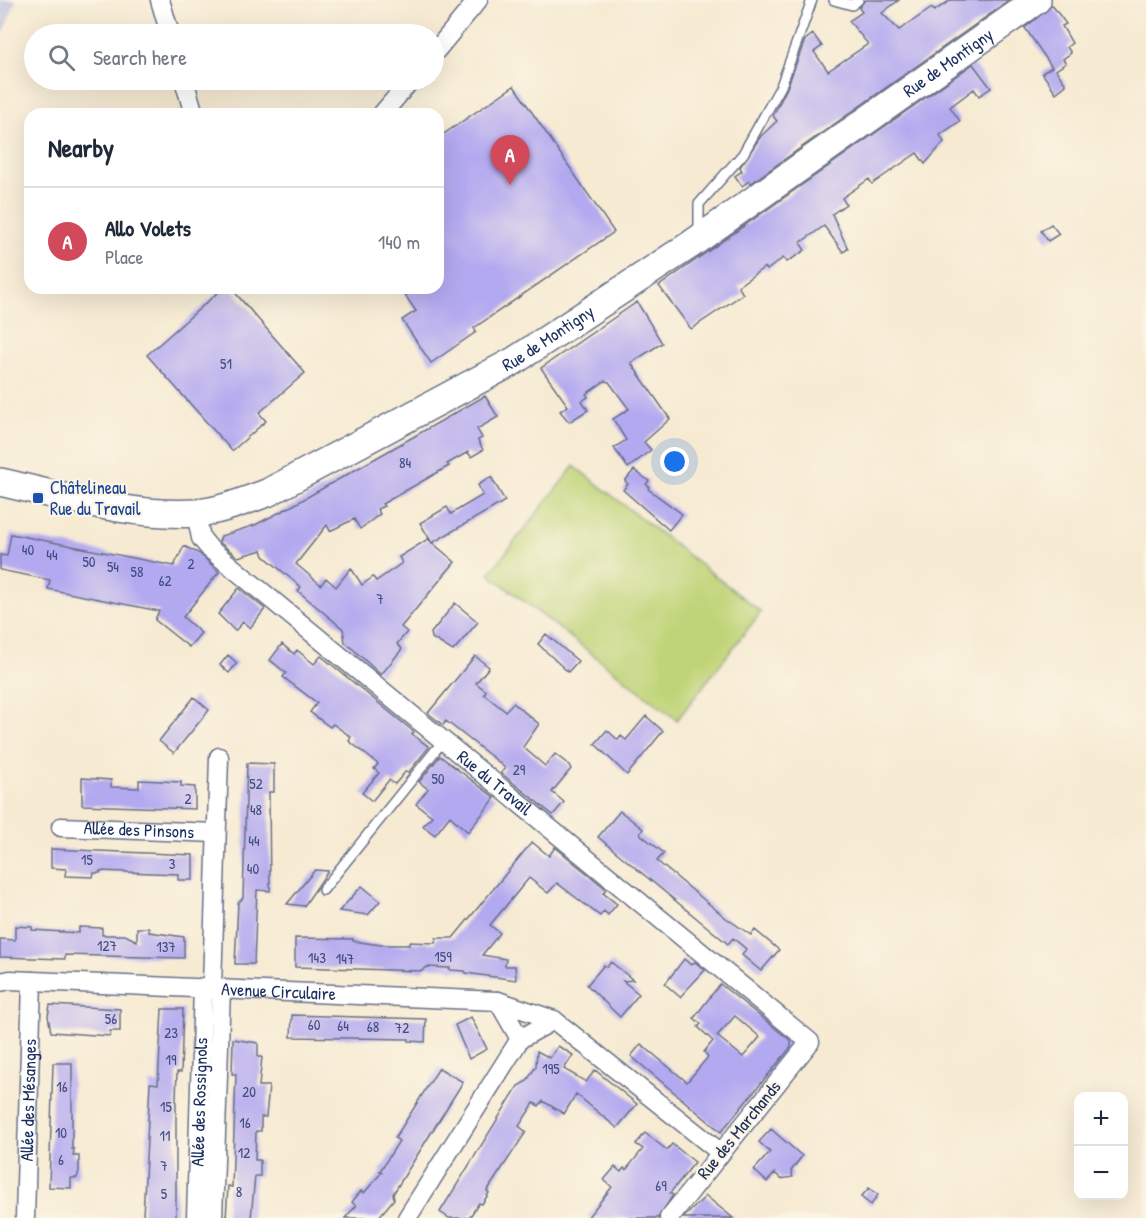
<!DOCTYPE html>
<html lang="en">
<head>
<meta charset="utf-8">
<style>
  :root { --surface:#fff; --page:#f6f6f7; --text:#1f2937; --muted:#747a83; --line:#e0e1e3; --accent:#d1495b }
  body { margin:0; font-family:"Patrick Hand",sans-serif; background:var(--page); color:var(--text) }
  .controls { position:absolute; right:18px; bottom:18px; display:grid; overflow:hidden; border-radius:12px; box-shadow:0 6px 24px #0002 }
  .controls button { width:54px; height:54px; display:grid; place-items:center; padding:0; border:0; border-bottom:2px solid var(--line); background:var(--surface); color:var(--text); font:30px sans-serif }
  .you { position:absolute; left:675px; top:462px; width:21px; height:21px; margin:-15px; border:4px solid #fff; border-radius:50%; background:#1a73e8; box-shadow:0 0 0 9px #1a73e833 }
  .badge { display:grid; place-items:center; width:39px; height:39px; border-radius:50%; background:var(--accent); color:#fff; font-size:20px; font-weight:700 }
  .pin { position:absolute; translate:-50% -50px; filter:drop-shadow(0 2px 3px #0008) }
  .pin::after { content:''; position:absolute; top:32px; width:21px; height:18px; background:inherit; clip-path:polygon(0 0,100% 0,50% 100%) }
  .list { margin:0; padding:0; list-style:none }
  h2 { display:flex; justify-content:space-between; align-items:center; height:78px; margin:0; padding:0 24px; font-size:26px }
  h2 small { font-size:20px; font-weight:400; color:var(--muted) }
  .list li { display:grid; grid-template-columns:39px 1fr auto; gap:18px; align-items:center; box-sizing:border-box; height:108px; padding:0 24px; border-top:2px solid var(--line) }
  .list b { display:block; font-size:22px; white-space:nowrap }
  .list p { margin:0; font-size:20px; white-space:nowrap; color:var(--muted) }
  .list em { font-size:20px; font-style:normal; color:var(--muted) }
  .icon { flex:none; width:33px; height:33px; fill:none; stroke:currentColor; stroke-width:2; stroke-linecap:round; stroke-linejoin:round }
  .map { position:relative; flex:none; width:1146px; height:1218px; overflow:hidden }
  .search { position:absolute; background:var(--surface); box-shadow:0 6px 24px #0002; left:24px; top:24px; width:420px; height:66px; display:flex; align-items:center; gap:15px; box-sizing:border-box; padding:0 21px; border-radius:33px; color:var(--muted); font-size:22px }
  .panel { position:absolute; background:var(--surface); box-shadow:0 6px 24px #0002; left:24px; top:108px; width:420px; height:186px; border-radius:18px }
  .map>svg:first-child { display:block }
  .industrial { fill:#bfc2dd }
  .green { fill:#bfd478; stroke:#6d826b; stroke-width:1.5 }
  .building { fill:#b3a9f0; fill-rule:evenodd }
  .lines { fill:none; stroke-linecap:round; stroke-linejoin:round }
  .service-casing { stroke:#687087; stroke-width:12 }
  .minor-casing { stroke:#687087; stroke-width:21 }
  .secondary-casing { stroke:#687087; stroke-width:30 }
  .service { stroke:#fff; stroke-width:9 }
  .minor { stroke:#fff; stroke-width:18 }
  .secondary { stroke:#fff; stroke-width:27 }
  .transit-dot { fill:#1a4fb4; stroke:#fcf5e5; stroke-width:2 }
  .labels { text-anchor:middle; stroke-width:4.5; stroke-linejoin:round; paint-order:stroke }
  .number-label { font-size:15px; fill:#414e82 }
  .street-label { font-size:18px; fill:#1b2f5e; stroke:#fcf5e5 }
  .transit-label { font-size:18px; fill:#164399; stroke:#fcf5e5; text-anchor:start }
</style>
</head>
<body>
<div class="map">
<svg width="1146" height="1218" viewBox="0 0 1146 1218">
  <rect width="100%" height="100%" fill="#fcf5e5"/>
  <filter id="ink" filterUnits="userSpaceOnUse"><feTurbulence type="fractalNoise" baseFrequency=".0167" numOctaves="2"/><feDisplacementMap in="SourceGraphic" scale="12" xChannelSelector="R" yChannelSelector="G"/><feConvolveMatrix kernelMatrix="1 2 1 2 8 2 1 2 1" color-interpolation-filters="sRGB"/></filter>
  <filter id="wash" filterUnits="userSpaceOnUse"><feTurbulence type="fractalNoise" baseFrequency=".008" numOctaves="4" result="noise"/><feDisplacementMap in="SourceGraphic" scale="24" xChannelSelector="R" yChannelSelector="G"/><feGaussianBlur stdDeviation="1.35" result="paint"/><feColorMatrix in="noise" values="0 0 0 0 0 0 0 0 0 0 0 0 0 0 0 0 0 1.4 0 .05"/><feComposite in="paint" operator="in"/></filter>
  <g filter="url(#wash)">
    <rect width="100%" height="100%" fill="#f6ead2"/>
    <path class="industrial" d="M0,0H16L0,42Z"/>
    <path class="green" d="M574,466L761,612L677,720L489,574Z"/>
    <g id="blocks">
      <path class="building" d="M865,0H899L882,13L899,30L932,8L934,11L951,0H1010L751,183L749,181L742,186L735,176L742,171L740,167L761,136L777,121L773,116L787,88L805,40L813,34L822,46L814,52L828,71L868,44L849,21L862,12L859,8Z
        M1052,5L1066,24L1062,26L1072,43L1067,47L1071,53L1063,59L1066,63L1056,70L1066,85L1056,93L1042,73L1052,67L1025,28Z
        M973,64L991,88L979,96L974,89L950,107L960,121L940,135L944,142L925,164L917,153L872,184L869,179L842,198L846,204L832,214L848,249L843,252L824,226L800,243L805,250L787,262L783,258L767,270L765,267L738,286L743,294L691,329L659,286Z
        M514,86L614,232L474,328L476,332L431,363L402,320L416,311L400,288H438V138Z
        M1051,224L1059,234L1048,241L1041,231Z
        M223,288H231L305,373L259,413L266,421L232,451L147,355Z
        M637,302L662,343L631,363L670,419L644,442L651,450L628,468L614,448L626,440L613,419L629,409L609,382L605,381L586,394L588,397L582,401L588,410L569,422L560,411L568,406L541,368Z
        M485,396L498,417L477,429L482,438L478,440L483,450L471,457L468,452L447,464L449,466L382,504L384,506L377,509L380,514L360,529L354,519L330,531L327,525L296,564L321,585L326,578L336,587L351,568L362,585L373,577L376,581L402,563L399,557L428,539L455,562L401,627L407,632L397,644L402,649L381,675L345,642L343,629L298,591L301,587L264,556L262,550L238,557L219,542L221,536L255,525L290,507Z
        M634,470L649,481L646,484L649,487L648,489L682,514L669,530L623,490L628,484L625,481Z
        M491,477L505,501L432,543L420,523L447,507L451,514L483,495L478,485Z
        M11,534L174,566L184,546L200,554L219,572L183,617L201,633L189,647L155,620L159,611L48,589L50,580L0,570V555L7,556Z
        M239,588L265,609L250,628L243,622L235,631L218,614Z
        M455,603L478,622L453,651L432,638L431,633Z
        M546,634L578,661L568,672L538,644Z
        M282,644L294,654L297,650L314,664L321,656L414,732L412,734L429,747L408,773L406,771L395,784L389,780L372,801L362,793L379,773L374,769L378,764L349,741L351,737L333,724L330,727L310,712L317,703L283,677L286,673L270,660Z
        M228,655L237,663L229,673L220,665Z
        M475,656L489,667L476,683L486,691L484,694L505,711L513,703L539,724L523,747L545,766L555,754L569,765L571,769L552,792L564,802L553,815L501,773L505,768L496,760L446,721L443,725L428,713Z
        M194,697L209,710L174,753L159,741Z
        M646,716L663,731L627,775L595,744L607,730L618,740L621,736L626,740Z
        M440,756L495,798L468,832L450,816L435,835L423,826L432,816L416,804L428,789L419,782Z
        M247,763L274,764V792H269L270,891L257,890L254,964H235L238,903L243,898Z
        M82,778L111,780V787L139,788V780L181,782V786L195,787V809L82,805Z
        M620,811L643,829L640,834L664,853L657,861L726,918L751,935L755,930L779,950L761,971L742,955L746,949L733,938L728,944L598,837Z
        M532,842L549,856L555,847L606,889L603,893L617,904L608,915L604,911L600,916L557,883L548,893L529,878L490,925L500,933L482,955L506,959L505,966H515L516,980L466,973L465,971L450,970V968L427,967L422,971L295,967V938L353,939V941L381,945H409V942L435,943L436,938H453Z
        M51,849L193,855V880H178V874L100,871V873H94L93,877L65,876L66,869L51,868Z
        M315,870L328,871L304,906L287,904Z
        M362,886L380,901L368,915L339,911Z
        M15,926L32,927V930L79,933V927L102,928V935H125L137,941V928H149V932L184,937V958L65,955V959L0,957V939L15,940Z
        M684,959L691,965L695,962L705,970L680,997L665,984Z
        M611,962L633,980L623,981L639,994L620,1017L587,985L604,965L607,967Z
        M720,984L791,1041V1047L721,1132L631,1056L641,1044L687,1082L708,1057L704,1052L713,1041L698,1027L701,1024L694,1018ZM735,1016L760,1037L743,1057L717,1036Z
        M50,1005L120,1009V1031H110V1036L51,1032L48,1016Z
        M162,1009H183L181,1072H177L176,1099V1218L143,1216L150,1083L158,1084Z
        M292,1015L426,1019L425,1042L409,1041V1039L291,1037Z
        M471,1017L487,1049L469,1059L455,1025Z
        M233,1039L258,1043V1057H262L259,1086H269L266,1117H261V1131H256L255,1160H260V1176H255L251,1218H226L228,1186L232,1187L233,1160L236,1074H232Z
        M558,1046L573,1055L564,1069L586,1082L595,1070L637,1104L617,1128L576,1094L564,1114L543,1101L539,1106L534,1103L519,1126L526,1132L487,1191L489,1193L482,1204L479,1203L469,1218H449L440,1212L518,1086L527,1081L536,1066L537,1051L550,1058Z
        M53,1063H72V1149H74L73,1156H79V1171L77,1178H71V1188L49,1187Z
        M439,1068L463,1082L393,1194L394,1199L378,1218H345L356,1206L352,1202L361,1191L364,1193L382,1172L380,1171L399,1141L395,1138Z
        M771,1129L802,1156L791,1171L793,1177L781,1179L775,1173L767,1182L754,1170L770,1152L759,1142Z
        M645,1133L667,1150L672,1144L695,1162L670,1193L673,1195L658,1218H587L612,1187L604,1180L615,1167L621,1172L624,1168L626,1170L643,1149L636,1144Z
        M869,1188L878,1195L871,1205L861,1197Z
        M706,1196L733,1218H683Z"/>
    </g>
  </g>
  <g filter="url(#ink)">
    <use href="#blocks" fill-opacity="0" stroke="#687087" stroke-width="1.5"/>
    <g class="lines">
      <g class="service-casing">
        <path id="service" d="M834,0L852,5L858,0
          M699,232V204L743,154L781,86L812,0
          M323,890L443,741"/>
      </g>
      <g class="minor-casing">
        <g id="minor">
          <path d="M160,0L170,34"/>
          <path d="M434,53L478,0"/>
          <path d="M184,80L194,114"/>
          <path d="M382,114L411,80"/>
          <path id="s1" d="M196,513L201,538L210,549L810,1042L669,1218"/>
          <path id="s2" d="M61,827L216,833"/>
          <path id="s3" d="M0,982L10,980L498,1001L554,1020L721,1153"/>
          <path d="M212,987L219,757"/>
          <path d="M498,1001L520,1039"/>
          <path id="s4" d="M25,1218L32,981"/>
          <path id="s5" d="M196,1218L203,987"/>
          <path d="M213,1218L221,988"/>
          <path d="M407,1218L520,1039L554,1020"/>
        </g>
      </g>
      <g class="secondary-casing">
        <g id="secondary">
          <path id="s6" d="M0,482C63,496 131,517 196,513C221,511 244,501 267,493L514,361L690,245L1037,0"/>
        </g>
      </g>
      <use href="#service" class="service"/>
      <use href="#minor" class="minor"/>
      <use href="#secondary" class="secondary"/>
    </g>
  </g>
  <rect class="transit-dot" x="32" y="492" width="12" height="12" rx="3"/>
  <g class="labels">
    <g class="number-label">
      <text x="226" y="369">51</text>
      <text x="405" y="468">84</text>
      <text x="28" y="555">40</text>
      <text x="52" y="560">44</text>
      <text x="89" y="567">50</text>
      <text x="191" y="569">2</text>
      <text x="113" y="572">54</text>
      <text x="137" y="577">58</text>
      <text x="165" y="586">62</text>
      <text x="380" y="604">7</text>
      <text x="519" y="775">29</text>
      <text x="438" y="784">50</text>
      <text x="256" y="789">52</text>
      <text x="188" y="804">2</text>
      <text x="256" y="815">48</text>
      <text x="254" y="846">44</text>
      <text x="87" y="865">15</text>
      <text x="172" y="869">3</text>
      <text x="253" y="874">40</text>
      <text x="107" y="951">127</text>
      <text x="166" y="952">137</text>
      <text x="443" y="962">159</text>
      <text x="317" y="963">143</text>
      <text x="345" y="964">147</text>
      <text x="111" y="1024">56</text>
      <text x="314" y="1030">60</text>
      <text x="343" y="1031">64</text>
      <text x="373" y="1032">68</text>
      <text x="402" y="1033">72</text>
      <text x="171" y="1038">23</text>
      <text x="171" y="1065">19</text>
      <text x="551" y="1074">195</text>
      <text x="62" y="1092">16</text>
      <text x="249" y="1097">20</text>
      <text x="166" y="1112">15</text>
      <text x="245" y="1128">16</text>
      <text x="61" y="1138">10</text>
      <text x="165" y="1141">11</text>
      <text x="244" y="1158">12</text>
      <text x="61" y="1165">6</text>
      <text x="164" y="1171">7</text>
      <text x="661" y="1191">69</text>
      <text x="239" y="1197">8</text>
      <text x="164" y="1199">5</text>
    </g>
    <g class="street-label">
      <text dy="6" stroke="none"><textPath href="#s6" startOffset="1080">Rue de Montigny</textPath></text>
      <text dy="6" stroke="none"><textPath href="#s6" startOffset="594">Rue de Montigny</textPath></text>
      <text dy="6" stroke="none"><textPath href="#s1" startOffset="408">Rue du Travail</textPath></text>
      <text dy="6" stroke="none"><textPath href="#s2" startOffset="78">Allée des Pinsons</textPath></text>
      <text dy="6" stroke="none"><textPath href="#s3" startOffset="279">Avenue Circulaire</textPath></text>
      <text dy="6" stroke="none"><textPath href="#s4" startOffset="118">Allée des Mésanges</textPath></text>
      <text dy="6" stroke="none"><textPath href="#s5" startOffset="116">Allée des Rossignols</textPath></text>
      <text transform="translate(739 1130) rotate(-51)" y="6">Rue des Marchands</text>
    </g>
    <g class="transit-label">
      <text x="50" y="494">Châtelineau<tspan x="50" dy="21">Rue du Travail</tspan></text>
    </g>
  </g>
</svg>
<div class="controls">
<button>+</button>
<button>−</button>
</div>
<div class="you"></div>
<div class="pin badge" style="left:510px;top:185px">A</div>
<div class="search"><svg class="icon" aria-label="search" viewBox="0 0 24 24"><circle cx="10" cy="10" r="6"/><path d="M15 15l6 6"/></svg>Search here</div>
<section class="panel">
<h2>Nearby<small></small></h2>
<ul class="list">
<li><span class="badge">A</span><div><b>Allo Volets</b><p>Place</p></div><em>140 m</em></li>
</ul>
</section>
</div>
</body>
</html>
